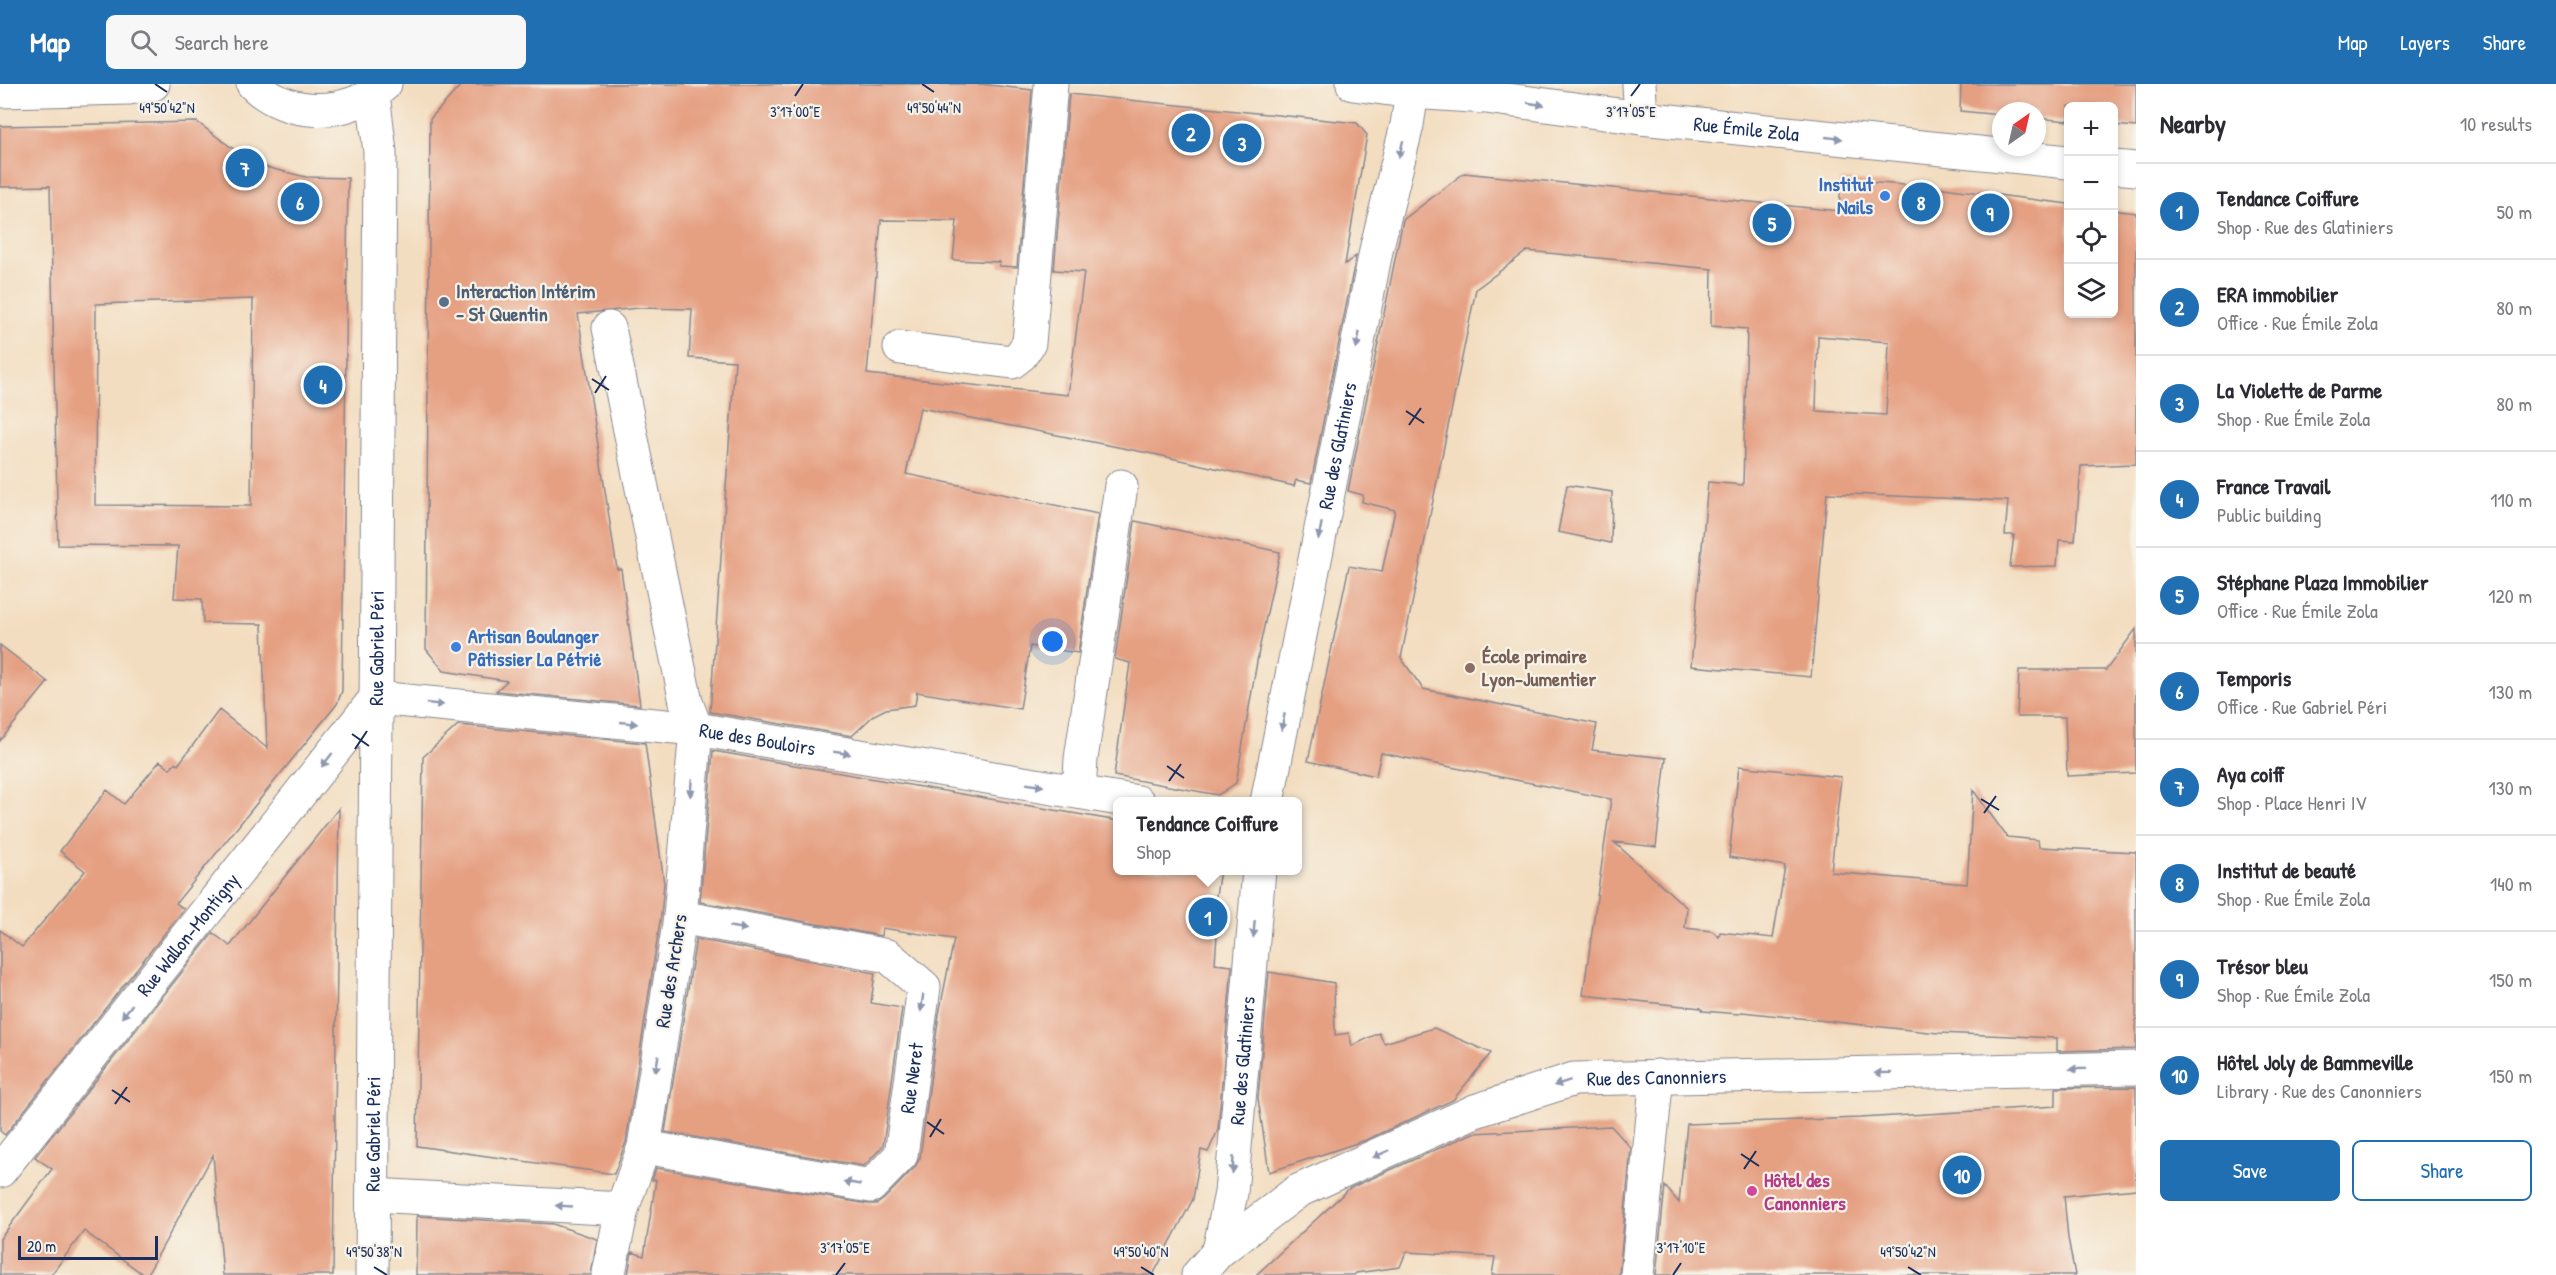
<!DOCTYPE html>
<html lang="en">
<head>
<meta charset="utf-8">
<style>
  :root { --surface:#fff; --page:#f7f7f7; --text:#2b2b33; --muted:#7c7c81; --line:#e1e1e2; --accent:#1f6fb2 }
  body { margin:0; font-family:"Patrick Hand",sans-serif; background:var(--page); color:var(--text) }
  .controls { position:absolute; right:18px; top:18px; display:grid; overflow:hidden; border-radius:9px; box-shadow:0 3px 9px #0003 }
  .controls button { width:54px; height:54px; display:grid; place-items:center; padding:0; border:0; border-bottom:2px solid var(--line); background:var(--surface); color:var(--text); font:30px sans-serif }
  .compass { position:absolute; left:1992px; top:18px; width:54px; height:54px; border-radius:50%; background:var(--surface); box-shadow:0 3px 9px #0003; rotate:34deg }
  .scale { position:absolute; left:18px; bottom:15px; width:140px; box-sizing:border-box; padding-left:6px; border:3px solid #1b2f5e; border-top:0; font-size:16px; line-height:21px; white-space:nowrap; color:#1b2f5e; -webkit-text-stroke:4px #f7f3e8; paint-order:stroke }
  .you { position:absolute; left:1053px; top:558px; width:21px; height:21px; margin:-15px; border:4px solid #fff; border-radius:50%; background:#1a73e8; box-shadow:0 0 0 9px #1a73e833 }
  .badge { display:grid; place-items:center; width:39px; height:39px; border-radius:50%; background:var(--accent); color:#fff; font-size:20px; font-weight:700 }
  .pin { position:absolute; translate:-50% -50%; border:3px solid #fff; box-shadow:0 2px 6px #0006 }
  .popup { position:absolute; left:1113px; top:713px; width:189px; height:78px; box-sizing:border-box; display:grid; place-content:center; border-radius:9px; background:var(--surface); filter:drop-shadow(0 2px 4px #0005); font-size:20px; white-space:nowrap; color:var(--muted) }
  .popup b { font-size:22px; color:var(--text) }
  .popup::after { content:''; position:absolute; left:50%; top:100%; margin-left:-12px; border:12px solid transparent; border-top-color:var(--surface) }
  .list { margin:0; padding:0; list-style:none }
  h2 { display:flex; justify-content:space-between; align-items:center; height:78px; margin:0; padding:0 24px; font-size:26px }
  h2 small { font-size:20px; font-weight:400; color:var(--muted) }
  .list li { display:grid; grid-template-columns:39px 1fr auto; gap:18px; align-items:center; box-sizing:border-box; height:96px; padding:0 24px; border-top:2px solid var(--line) }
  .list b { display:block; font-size:22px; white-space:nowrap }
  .list p { margin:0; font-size:20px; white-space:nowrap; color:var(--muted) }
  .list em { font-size:20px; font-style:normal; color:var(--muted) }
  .actions { display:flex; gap:12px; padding:18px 24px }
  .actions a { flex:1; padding:14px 0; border:2px solid var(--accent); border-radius:9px; text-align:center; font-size:21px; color:var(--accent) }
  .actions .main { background:var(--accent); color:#fff }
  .icon { flex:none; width:33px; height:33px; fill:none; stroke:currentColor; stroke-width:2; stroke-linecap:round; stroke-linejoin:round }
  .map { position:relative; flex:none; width:2136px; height:1191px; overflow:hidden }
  header { display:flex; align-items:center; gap:36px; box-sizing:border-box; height:84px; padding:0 30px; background:var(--accent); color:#fff }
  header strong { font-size:28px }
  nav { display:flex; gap:33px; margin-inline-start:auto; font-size:21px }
  .search { width:420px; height:54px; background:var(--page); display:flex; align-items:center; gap:15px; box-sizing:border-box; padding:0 21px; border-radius:9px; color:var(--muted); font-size:22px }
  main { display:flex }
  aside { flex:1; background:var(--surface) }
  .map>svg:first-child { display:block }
  .building { fill:#e59f81; fill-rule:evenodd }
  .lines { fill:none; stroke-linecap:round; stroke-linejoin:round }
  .minor-casing { stroke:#87868f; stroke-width:35 }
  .minor { stroke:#fff; stroke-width:33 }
  .oneway { fill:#8d97ae }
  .ticks { fill:none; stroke:#1b2f5e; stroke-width:2 }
  .shop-dot { fill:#3f7fe0; stroke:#f7f3e8; stroke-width:2 }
  .service-dot { fill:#5c6f8a; stroke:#f7f3e8; stroke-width:2 }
  .education-dot { fill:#8d6e63; stroke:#f7f3e8; stroke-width:2 }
  .hotel-dot { fill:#d1479c; stroke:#f7f3e8; stroke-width:2 }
  .labels { text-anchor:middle; stroke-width:4.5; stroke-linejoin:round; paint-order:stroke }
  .street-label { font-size:20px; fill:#1b2f5e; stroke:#f7f3e8 }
  .shop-label { font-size:20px; font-weight:bold; fill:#366cbe; stroke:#f7f3e8; text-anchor:end }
  .service-label { font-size:20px; font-weight:bold; fill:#4e5e75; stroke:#f7f3e8; text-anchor:start }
  .education-label { font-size:20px; font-weight:bold; fill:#785e54; stroke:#f7f3e8; text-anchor:start }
  .hotel-label { font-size:20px; font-weight:bold; fill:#b23c85; stroke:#f7f3e8; text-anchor:start }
  .ticks-label { font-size:15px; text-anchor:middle; fill:#1b2f5e; stroke:#f7f3e8; stroke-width:4.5; stroke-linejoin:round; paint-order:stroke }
</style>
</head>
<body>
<header>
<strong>Map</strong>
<div class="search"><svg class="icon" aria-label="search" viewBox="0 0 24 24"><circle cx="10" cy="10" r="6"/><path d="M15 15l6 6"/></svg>Search here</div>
<nav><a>Map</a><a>Layers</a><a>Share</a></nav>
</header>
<main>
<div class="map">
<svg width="2136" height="1191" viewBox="0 0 2136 1191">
  <rect width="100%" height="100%" fill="#f7f3e8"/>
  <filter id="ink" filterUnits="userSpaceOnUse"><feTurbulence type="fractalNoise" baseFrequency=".0167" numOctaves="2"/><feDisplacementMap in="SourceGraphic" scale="12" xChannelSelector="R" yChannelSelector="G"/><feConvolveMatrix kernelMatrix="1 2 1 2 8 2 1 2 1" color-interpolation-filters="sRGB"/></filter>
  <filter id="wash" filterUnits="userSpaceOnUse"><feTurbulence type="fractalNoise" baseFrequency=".008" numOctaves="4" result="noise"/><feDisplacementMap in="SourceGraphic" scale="24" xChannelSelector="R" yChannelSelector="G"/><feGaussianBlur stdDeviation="1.35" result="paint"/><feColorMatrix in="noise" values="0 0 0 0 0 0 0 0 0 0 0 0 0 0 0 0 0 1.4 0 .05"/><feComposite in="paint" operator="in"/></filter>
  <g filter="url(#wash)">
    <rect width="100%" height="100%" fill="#f3ddc0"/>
    <g id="blocks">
      <path class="building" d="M462,0H981L1032,6L1017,183L999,182L1000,178L953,176L957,137L881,136L867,290L1068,311L1084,188L1054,186L1069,10L1357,39L1367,51L1345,180L1356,172L1311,399L1296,396L1294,402L1158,371L920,324L906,390L1098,430L1078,569L1030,562L1020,625L917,608L915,621L886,625L874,631L852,652L710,628L735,277L689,274L692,225L639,224L578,230L617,485H621L640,621L496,607L507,597L444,587L426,565L430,35Z
        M1961,0H2136V43L2114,41V22H2068V37L2037,34V27H2001V31L1960,27Z
        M197,38L247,75L261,82L306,93L348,94L342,607L337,620L176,819L184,825L5,1051L0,1047V846L22,863L85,787L60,767L107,706L124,720L160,677L170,685L175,679L178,681L219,626L267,664L262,540L203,539L202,515L174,514L178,462L58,461L50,102L0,103V42ZM253,215L251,422L95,421L96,220Z
        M1464,89L1839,127L1841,96L1943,104L2068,120V230H2114V126L2136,129V380L2081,382L2075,457L2059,456L2057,482L2010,483L2014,451H2005L2008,417L1827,409L1811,593L1691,582L1708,398L1743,401L1747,245L1711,242L1712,185L1527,167L1476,205L1401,574L1423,605L1597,640L1592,666L1666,674L1656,763L1614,758L1687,824L1685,844L1712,847L1719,853L1720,848L1773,854L1785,782L1729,773L1739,682L1841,693L1831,788L1967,800L1973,706L2007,753L2038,756L2039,763L2136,768V965L2057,967V954L1938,949L1742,928L1739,930L1703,927L1701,924L1583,911L1611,715L1381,669L1376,692L1308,677L1349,482L1382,488L1395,426L1362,418L1363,411L1348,407L1403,136ZM1818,252L1889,258L1886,331L1816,327Z
        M1567,401L1612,408L1611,459L1558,448Z
        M1135,437L1280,468L1259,566L1236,699L1218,711L1114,692L1130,579L1115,575Z
        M2136,545V689L2067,692L2065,633H2017L2019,586H2106Z
        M0,561L48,598L0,657Z
        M458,641L645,659L664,799L661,831L626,1058L614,1090L417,1062L423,673Z
        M713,667L1118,737V786H1220L1210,850L1217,851L1215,880L1232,882L1218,1046L1208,1068L1201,1066L1193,1115L1153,1191H628L632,1168L644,1172L656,1096H652L656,1084L868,1120H877L884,1115L914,1084L920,1074L939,930L954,855L882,844L881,852L700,818Z
        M339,724L333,1191H223L213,1071L147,1191H144L84,1147L51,1191H0V1155L52,1085L35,1073L213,849L230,862Z
        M696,855L875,889L871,919L902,924L883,1062L864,1082L665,1048Z
        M1269,888L1334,899L1335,951L1349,949L1352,962L1379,949L1384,959L1434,944L1491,969L1453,1016L1366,1056L1269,1088L1258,1014Z
        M2136,1003V1105L2064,1112L2068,1154L2075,1191H1656L1665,1102L1679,1119L1687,1040L1861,1034L2056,1022V1004Z
        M1611,1042L1631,1064L1619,1191H1492L1495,1173L1406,1168L1400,1183L1356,1189L1354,1191H1256L1350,1104L1473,1049Z
        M417,1132L553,1140L597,1155L591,1191H416Z"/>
    </g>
  </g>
  <g filter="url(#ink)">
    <use href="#blocks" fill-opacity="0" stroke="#87868f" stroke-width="1.5"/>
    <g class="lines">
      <g class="minor-casing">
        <g id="minor">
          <path d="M253,0C289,35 349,33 385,0"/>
          <path id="s1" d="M1353,0L1412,8L1486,13L1641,34L2068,78"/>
          <path d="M1639,0L1641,34"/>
          <path d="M0,7L129,4L153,0"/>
          <path d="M2114,83L2136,85"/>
          <path d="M609,244L686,618L696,645L680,833L644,1063L622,1125L609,1189"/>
          <path d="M900,264L1012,278L1021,271L1029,259L1051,0"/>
          <path d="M1079,708L1081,675L1121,402"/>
          <path id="s2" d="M1267,718L1377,162L1407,41L1412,8"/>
          <path id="s3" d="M644,1063L871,1102L901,1071L924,903L888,872L680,833"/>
          <path id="s4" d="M0,1087L376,614L696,645L1138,718"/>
          <path d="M373,1111L622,1125"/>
          <path id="s5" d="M1219,1167L1231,1109L1259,786"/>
          <path id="s6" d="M372,1191L380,68L373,10"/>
          <path id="s7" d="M1198,1191L1219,1167L1298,1107L1475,1027L1574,995L2136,984"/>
          <path d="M1637,1191L1657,992"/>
        </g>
      </g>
      <use href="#minor" class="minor"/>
    </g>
    <defs><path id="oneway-solid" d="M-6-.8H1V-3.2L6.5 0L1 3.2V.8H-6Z" transform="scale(1.5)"/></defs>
    <g class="oneway">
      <use href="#oneway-solid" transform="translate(1536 20) rotate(8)"/>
      <use href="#oneway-solid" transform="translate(1834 54) rotate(6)"/>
      <use href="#oneway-solid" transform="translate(1401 65) rotate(104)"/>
      <use href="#oneway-solid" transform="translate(1358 256) rotate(101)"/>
      <use href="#oneway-solid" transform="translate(1320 447) rotate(101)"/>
      <use href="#oneway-solid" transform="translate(435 620) rotate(6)"/>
      <use href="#oneway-solid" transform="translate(1283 638) rotate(101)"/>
      <use href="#oneway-solid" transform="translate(629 639) rotate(6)"/>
      <use href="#oneway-solid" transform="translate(842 669) rotate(9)"/>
      <use href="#oneway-solid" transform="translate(327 676) rotate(128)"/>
      <use href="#oneway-solid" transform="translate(1035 701) rotate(9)"/>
      <use href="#oneway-solid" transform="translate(691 704) rotate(95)"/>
      <use href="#oneway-solid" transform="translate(738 844) rotate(11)"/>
      <use href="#oneway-solid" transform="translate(1254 845) rotate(95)"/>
      <use href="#oneway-solid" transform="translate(922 919) rotate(98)"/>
      <use href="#oneway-solid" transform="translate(127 927) rotate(128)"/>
      <use href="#oneway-solid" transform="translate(657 980) rotate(99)"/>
      <use href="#oneway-solid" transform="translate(2078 985) rotate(179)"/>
      <use href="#oneway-solid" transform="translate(1883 989) rotate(179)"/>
      <use href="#oneway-solid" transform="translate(1562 999) rotate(162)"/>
      <use href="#oneway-solid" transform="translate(1381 1070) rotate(156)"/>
      <use href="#oneway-solid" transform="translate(1233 1081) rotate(94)"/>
      <use href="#oneway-solid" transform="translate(852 1099) rotate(-170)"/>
      <use href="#oneway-solid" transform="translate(564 1122) rotate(-177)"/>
    </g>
  </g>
  <path class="ticks" d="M155,0L167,8M922,0L934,8M795,12L803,0M1631,12L1640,0M592,295L609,306M595,309L606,292M1406,327L1424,339M1409,341L1421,324M352,650L369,662M355,665L367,647M1167,682L1184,694M1169,697L1181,680M1981,715L1999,726M1984,729L1996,712M112,1006L130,1018M115,1020L127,1003M927,1038L944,1050M930,1053L941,1035M1741,1070L1759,1082M1744,1085L1756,1067M374,1183L387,1191M1141,1183L1154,1191M1908,1183L1921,1191M836,1191L845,1179M1673,1191L1681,1179"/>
  <g class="shop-dot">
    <circle cx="1885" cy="112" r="6"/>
    <circle cx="456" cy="563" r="6"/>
  </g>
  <circle class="service-dot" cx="444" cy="218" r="6"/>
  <circle class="education-dot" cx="1470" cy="584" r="6"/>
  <circle class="hotel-dot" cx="1752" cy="1107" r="6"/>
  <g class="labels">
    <g class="street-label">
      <text dy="7" stroke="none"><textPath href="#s1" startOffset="396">Rue Émile Zola</textPath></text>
      <text dy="7" stroke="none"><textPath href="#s2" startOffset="363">Rue des Glatiniers</textPath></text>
      <text dy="7" stroke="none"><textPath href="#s6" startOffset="627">Rue Gabriel Péri</textPath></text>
      <text dy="7" stroke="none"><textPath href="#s4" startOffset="988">Rue des Bouloirs</textPath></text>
      <text dy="7" stroke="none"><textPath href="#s4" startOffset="302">Rue Wallon-Montigny</textPath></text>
      <text transform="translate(671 887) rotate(-81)" y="7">Rue des Archers</text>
      <text dy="7" stroke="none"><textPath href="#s5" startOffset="192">Rue des Glatiniers</textPath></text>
      <text dy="7" stroke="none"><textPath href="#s7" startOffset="512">Rue des Canonniers</textPath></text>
      <text dy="7" stroke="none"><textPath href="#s3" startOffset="351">Rue Neret</textPath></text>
      <text dy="7" stroke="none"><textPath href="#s6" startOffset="141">Rue Gabriel Péri</textPath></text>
    </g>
    <g class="shop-label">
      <text x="1873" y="107">Institut<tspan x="1873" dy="23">Nails</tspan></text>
      <text x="468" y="559" text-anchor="start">Artisan Boulanger<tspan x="468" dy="23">Pâtissier La Pétriė</tspan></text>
    </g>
    <g class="service-label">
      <text x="456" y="214">Interaction Intérim<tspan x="456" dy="23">- St Quentin</tspan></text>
    </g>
    <g class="education-label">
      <text x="1482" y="579">École primaire<tspan x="1482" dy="23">Lyon-Jumentier</tspan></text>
    </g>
    <g class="hotel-label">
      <text x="1764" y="1103">Hôtel des<tspan x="1764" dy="23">Canonniers</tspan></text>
    </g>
  </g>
  <g class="ticks-label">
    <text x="167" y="29">49°50'42"N</text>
    <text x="934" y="29">49°50'44"N</text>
    <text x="795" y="33">3°17'00"E</text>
    <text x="1631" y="33">3°17'05"E</text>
    <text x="845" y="1169">3°17'05"E</text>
    <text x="1681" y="1169">3°17'10"E</text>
    <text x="374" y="1173">49°50'38"N</text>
    <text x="1141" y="1173">49°50'40"N</text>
    <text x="1908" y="1173">49°50'42"N</text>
  </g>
</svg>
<div class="controls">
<button>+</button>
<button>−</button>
<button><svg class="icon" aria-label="locate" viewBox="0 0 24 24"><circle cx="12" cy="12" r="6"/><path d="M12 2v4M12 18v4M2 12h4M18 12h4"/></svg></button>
<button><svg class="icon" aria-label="layers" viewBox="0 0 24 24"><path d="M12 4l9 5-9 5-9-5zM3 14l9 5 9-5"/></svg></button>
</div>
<svg class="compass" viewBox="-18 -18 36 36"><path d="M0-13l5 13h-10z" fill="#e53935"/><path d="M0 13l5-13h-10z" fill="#7c7c81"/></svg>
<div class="scale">20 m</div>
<div class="you"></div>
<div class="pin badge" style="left:1208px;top:833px">1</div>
<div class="popup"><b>Tendance Coiffure</b>Shop</div>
<div class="pin badge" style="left:1191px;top:49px">2</div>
<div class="pin badge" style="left:1242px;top:59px">3</div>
<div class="pin badge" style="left:323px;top:301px">4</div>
<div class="pin badge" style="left:1772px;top:139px">5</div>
<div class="pin badge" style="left:300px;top:118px">6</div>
<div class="pin badge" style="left:245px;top:84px">7</div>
<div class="pin badge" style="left:1921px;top:118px">8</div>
<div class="pin badge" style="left:1990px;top:129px">9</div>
<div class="pin badge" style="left:1962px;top:1091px">10</div>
</div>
<aside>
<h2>Nearby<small>10 results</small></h2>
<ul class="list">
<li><span class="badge">1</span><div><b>Tendance Coiffure</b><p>Shop · Rue des Glatiniers</p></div><em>50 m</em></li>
<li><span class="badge">2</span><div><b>ERA immobilier</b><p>Office · Rue Émile Zola</p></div><em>80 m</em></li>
<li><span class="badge">3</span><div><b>La Violette de Parme</b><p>Shop · Rue Émile Zola</p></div><em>80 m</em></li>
<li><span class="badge">4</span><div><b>France Travail</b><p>Public building</p></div><em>110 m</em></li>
<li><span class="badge">5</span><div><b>Stéphane Plaza Immobilier</b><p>Office · Rue Émile Zola</p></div><em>120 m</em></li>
<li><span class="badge">6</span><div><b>Temporis</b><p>Office · Rue Gabriel Péri</p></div><em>130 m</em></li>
<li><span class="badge">7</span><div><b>Aya coiff</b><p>Shop · Place Henri IV</p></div><em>130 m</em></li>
<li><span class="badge">8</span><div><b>Institut de beauté</b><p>Shop · Rue Émile Zola</p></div><em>140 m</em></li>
<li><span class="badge">9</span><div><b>Trésor bleu</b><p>Shop · Rue Émile Zola</p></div><em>150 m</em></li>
<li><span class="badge">10</span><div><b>Hôtel Joly de Bammeville</b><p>Library · Rue des Canonniers</p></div><em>150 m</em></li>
</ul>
<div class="actions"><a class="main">Save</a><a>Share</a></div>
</aside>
</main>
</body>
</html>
